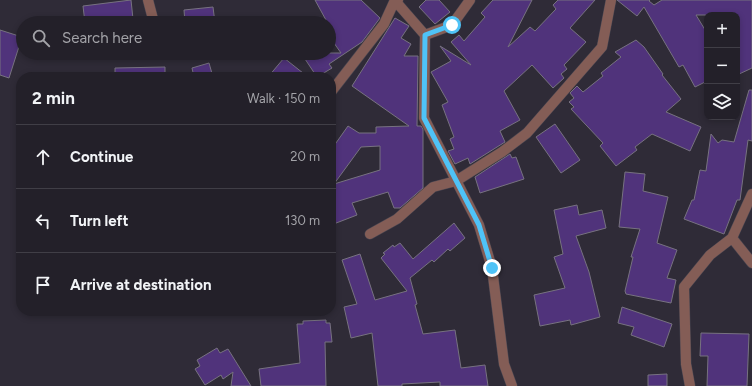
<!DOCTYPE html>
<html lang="en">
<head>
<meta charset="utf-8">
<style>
  :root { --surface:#232029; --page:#2b2831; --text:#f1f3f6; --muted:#a3a3a8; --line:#403e46 }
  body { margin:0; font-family:Figtree,sans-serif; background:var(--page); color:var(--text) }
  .controls { position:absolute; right:12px; top:12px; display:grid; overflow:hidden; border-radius:8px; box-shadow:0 2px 6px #0003 }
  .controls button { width:36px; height:36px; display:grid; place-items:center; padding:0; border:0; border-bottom:1px solid var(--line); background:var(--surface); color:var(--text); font:20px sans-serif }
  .stop { position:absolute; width:12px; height:12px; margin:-9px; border:3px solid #4fc3f7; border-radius:50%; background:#fff }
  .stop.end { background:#4fc3f7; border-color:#fff; box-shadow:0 1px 4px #0008 }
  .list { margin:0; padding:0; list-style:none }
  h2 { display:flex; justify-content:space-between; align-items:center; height:52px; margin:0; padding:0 16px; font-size:17px }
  h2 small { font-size:13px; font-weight:400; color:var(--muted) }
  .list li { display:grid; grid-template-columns:26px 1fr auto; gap:12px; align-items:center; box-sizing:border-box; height:64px; padding:0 16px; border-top:1px solid var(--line) }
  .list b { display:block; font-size:15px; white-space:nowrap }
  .list em { font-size:13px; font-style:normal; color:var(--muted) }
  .icon { flex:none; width:22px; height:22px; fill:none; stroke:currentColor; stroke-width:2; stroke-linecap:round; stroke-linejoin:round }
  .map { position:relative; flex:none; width:752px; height:386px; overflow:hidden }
  .search { position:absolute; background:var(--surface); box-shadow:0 2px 6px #0003; left:16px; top:16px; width:320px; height:44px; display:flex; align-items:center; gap:10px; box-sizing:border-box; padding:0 14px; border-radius:22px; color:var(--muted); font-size:15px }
  .panel { position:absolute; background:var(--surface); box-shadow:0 2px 6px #0003; left:16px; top:72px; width:320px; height:244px; border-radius:16px }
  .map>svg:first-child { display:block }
  .building { fill:#50337b; stroke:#777280; fill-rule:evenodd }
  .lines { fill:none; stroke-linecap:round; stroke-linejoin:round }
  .minor-casing { stroke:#494651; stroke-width:11 }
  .minor { stroke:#845d56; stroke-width:10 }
  .route { stroke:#4fc3f7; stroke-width:5 }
</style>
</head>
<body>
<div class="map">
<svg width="752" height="386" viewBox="0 0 752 386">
  <rect width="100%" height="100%" fill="#2f2b37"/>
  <path class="building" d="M131,0L133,19L85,23L83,6Z
    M315,0H361L380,18L362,42L329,64L332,68L317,77L301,53H341L329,36L332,31Z
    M426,0H439L450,12L435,24L419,7Z
    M493,0H532L508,47L530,27L535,31L556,9L553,5L558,0H595L570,28L586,42L564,65L567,69L561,74L564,78L553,88L532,65L504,91L520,120L500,131L505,142L470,164L468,158L455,164L448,151L454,149L450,139L454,137L442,105L448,102L431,72L451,61L440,46L471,65L451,42L459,35L464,41L485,17L481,13Z
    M617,0H650L649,1L654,5L662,0H752V68L737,75V15H696L707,33V81L695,87L683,65L679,67L644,7L637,16Z
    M213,7L215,23H185L184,10Z
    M395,18L409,26L401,38L411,44L404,56H418L417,126H421L423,129V188L400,208H394L388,192L352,203L357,215L331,225V150L348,126L359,133H376V127L409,126L352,86ZM380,146V170L334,184L361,147Z
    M0,30L22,37L9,78L0,75Z
    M636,40L644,47L663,74L662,75L681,99L666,112L701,127L690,151L652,134L635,147L637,150L616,166L600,146L603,143L571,109L574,107L569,102L574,98L570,93L577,86L583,92L603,76L601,73L621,57L615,52Z
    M284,58L308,77H268Z
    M209,63L213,77H194L192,68Z
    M165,67V77H115V68Z
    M749,90H752V141L748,140L740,200H737L724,234L684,219L692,200H694L700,170L706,171L711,134L718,143L722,140L734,142Z
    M555,124L580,160L561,173L536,137Z
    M510,154L512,158L516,157L524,179L480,193L475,177Z
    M625,172L645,174L643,191L668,197L657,243L677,250L667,278L676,280L671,303L626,294L625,291L633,257H631L640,229L619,227Z
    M577,205L579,215L602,210L606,228L576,236L589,272L600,317L571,325L570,320L540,326L534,295L565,288L554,257L563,254L554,210Z
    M454,223L465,238L450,251L448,249L434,262L432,260L410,278L417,304L415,305L423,334L455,330L461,368L485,365L488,386H440V382L402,384V386H378L372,333L351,338L344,307L357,304L342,260L360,254L375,300L407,291L381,258L385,254L383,253L393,245L394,247L400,243L413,259Z
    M622,307L672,324L664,347L631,335L634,327L618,323Z
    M326,320V323H330L332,342H325L326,386H261L259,369L300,363L297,324H303V321Z
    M701,333L749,334L747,386H707L708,356H700Z
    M217,348L220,353L228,349L251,386H231L233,372L223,379L221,375L205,385L195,369L200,366L197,360Z
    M667,374V386H648V375Z"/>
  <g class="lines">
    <g class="minor-casing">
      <path id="minor" d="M148,0L154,23
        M398,0L397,3L425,35L424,118L479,225L492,268L504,364L512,386
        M425,35L452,25L470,0
        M331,92L384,24L395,0
        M752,194L732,238L752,263
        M370,234L397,219L433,187L456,181L502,152L527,133L602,47L611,0
        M690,386L686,364L684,287L710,255L732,238"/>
    </g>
    <use href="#minor" class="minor"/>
  </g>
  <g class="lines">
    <path class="route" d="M452,25L425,35L424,118L479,225L492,268"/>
  </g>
</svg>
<div class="controls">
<button>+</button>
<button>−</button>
<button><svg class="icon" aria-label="layers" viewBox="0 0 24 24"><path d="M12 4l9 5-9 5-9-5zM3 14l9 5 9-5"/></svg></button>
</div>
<div class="stop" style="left:452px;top:25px"></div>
<div class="stop end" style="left:492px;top:268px"></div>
<div class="search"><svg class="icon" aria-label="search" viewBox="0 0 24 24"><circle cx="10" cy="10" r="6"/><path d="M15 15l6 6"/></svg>Search here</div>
<section class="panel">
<h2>2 min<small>Walk · 150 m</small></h2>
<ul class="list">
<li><svg class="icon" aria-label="ahead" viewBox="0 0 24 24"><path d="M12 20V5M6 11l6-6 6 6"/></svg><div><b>Continue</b></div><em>20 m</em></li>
<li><svg class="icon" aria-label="left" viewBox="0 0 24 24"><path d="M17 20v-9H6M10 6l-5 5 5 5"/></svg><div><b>Turn left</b></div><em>130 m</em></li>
<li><svg class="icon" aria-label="arrive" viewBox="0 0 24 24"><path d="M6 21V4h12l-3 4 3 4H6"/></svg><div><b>Arrive at destination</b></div></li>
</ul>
</section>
</div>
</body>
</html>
